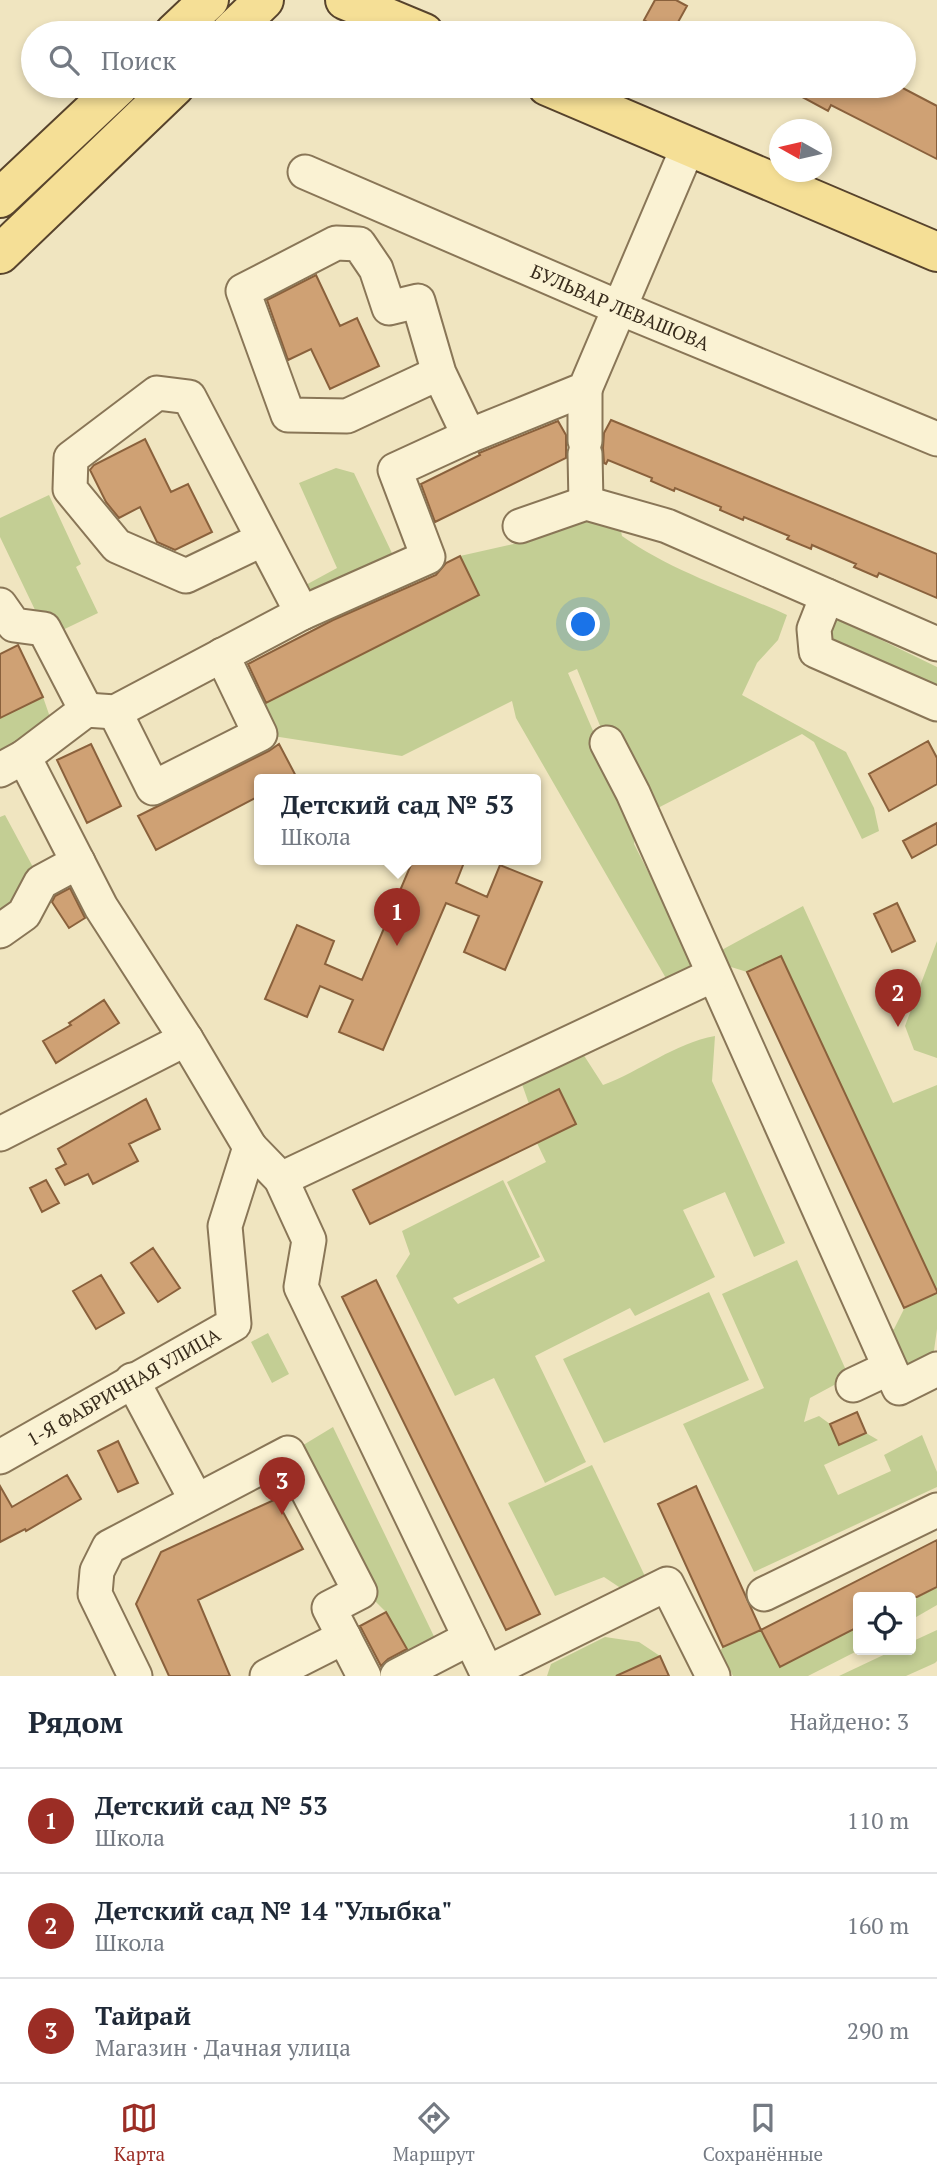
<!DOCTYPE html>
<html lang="ru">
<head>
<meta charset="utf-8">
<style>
  :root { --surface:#fff; --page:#f2f2f3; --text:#1f2937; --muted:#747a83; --line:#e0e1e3; --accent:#9b2d25 }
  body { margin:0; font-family:"PT Serif",serif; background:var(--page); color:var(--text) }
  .controls { position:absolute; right:21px; bottom:21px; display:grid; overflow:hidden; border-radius:7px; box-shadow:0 4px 10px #0003 }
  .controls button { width:63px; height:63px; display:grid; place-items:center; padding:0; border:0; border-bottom:2px solid var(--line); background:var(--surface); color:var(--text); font:35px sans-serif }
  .compass { position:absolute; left:769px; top:119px; width:63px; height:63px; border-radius:50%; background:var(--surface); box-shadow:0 4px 10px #0003; rotate:278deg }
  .you { position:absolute; left:584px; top:625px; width:24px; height:24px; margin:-18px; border:5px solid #fff; border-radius:50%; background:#1a73e8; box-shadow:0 0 0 10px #1a73e833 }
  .badge { display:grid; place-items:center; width:46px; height:46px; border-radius:50%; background:var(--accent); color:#fff; font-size:23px; font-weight:700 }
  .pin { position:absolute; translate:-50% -58px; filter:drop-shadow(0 2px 4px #0008) }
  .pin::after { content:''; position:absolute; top:37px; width:24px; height:21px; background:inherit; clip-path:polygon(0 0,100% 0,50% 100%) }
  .popup { position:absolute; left:254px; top:774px; width:287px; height:91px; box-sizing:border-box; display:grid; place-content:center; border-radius:7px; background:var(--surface); filter:drop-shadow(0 2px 5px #0005); font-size:23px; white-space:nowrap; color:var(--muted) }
  .popup b { font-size:26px; color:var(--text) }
  .popup::after { content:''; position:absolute; left:50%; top:100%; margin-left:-14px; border:14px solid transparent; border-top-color:var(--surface) }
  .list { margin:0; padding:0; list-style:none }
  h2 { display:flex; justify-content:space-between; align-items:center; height:91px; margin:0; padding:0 28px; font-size:30px }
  h2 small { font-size:23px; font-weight:400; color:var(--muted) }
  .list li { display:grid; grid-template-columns:46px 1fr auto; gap:21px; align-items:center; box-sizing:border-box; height:105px; padding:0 28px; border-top:2px solid var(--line) }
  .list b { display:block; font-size:26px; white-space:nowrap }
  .list p { margin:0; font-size:23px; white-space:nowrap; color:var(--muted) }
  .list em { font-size:23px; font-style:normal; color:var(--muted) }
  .icon { flex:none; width:38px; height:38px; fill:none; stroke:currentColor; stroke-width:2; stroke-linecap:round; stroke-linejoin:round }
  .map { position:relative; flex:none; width:937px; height:1676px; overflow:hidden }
  .search { position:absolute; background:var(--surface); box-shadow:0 4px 10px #0003; left:21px; right:21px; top:21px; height:77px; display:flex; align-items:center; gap:18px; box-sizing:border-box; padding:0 24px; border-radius:38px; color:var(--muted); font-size:26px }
  .sheet { height:406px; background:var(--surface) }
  nav { display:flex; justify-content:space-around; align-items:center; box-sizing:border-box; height:98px; border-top:2px solid var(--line); background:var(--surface); font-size:19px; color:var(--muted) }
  nav a { display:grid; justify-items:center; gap:4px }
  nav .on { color:var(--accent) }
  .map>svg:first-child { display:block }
  .green { fill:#c3ce94 }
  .building { fill:#cfa174; stroke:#8a613c; stroke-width:2 }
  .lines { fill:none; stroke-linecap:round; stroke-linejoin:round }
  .minor-casing { stroke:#897657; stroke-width:37 }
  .major-casing { stroke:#57432c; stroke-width:42 }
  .minor { stroke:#faf2d3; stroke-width:33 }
  .major { stroke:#f5df96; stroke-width:38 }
  .labels { text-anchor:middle; stroke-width:5; stroke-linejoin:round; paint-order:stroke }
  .street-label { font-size:19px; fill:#382c1c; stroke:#f7efd0 }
</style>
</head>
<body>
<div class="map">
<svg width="937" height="1676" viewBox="0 0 937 1676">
  <rect width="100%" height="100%" fill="#f0e5c0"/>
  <path class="green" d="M336,468L354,473L400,570L302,613L291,593L337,568L299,483Z
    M49,495L81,564L76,567L98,613L48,637L0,537V518Z
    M617,512L622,536C671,571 732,590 787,615L778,640L757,663L742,695L846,752L874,808L879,831L862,839L814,742L802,734L650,812L607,743L577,669L568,673L636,830L634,844L696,966L667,980L516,718L512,701L402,756L260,734L263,704L479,595L460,556L527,541Z
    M834,617L937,667V704L816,651Z
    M43,697L51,720L0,752V718Z
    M5,815L41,882L0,931V817Z
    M803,906L893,1103L937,1085V1291L781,957L747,972L728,966L718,952Z
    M937,941V1058L914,1050L905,1026Z
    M715,1036L712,1081L785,1243L754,1257L725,1192L683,1210L715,1277L635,1316L630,1308L535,1356L586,1462L545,1483L494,1378L455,1396L396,1276L410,1254L402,1231L503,1180L540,1257L453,1298L458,1304L545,1261L507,1182L546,1162L537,1143L576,1124L559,1089L529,1104L516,1067L574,1040L603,1085C641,1071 675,1043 715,1036Z
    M797,1260L849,1377L810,1398L804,1422L819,1416L830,1424L839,1445L866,1433L878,1440L824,1465L838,1495L891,1471L884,1455L922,1435L937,1472V1487L754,1572L683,1424L764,1388L722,1294Z
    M709,1292L749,1380L604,1443L563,1359Z
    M937,1293V1329L931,1372L907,1384L883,1334L894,1329L904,1309Z
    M268,1333L289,1374L272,1383L251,1342Z
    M333,1427L442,1653L412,1659L386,1612L375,1601L300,1447Z
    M592,1465L652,1591L637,1599L604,1577L555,1596L508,1503Z
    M937,1587V1605L911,1620V1601Z
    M858,1627L859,1650L808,1676H733L720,1651L723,1647L761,1630L780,1667Z
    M937,1630V1661L935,1663L906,1676H839L894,1650H911V1642Z
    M605,1637L639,1642L660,1656L616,1676H547L551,1664Z"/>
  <path class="building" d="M655,0H676L687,6L672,33H667L644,20Z
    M782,86H899L937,106V159L831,105L828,111Z
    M316,275L340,326L357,318L379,366L330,389L311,349L288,360L267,300Z
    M611,420L937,554V598L879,573L877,577L854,567L856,564L812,545L811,549L787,539L789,536L744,517L743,520L720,510L721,507L675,488L674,491L651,481L652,478L608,460L606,464L604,463L603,448L604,433Z
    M558,421L566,435V458L435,522L421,484L480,455L479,453Z
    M145,439L171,492L188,484L212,532L175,550L157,542L140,507L119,518L106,502L90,470L94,465Z
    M460,556L479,595L266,703L248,664L333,620L436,575L446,563Z
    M18,645L43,697L0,718V654Z
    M928,741L937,758V784L889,811L869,774Z
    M91,744L121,806L87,823L57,760Z
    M279,744L298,780H259V796L156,850L138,816L269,751Z
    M937,823V844L912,858L903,841Z
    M413,860H465L456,883L487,897L500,865L542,882L505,970L464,952L479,916L446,903L383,1050L339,1032L353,1000L320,986L307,1017L265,999L297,925L334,941L325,964L362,980Z
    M70,888L85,918L69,928L52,902L55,896Z
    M897,903L915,941L892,952L874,914Z
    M781,956L937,1291V1293L904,1308L747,972Z
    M104,1000L119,1023L56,1063L43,1041L71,1025L69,1023Z
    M559,1089L576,1124L370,1224L353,1190Z
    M146,1099L160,1129L129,1144L138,1161L93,1184L88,1174L65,1185L56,1169L66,1164L58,1149Z
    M46,1180L59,1203L42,1212L30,1188Z
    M153,1248L180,1288L158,1302L131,1263Z
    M101,1275L124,1313L96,1329L73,1291Z
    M376,1280L540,1614L506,1630L342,1297Z
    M857,1412L866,1433L839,1445L830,1424Z
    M118,1441L138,1483L118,1492L98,1451Z
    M67,1475L81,1499L26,1531L25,1529L0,1542V1486L12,1507Z
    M696,1486L761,1630L723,1647L658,1504Z
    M276,1499L303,1549L198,1600L230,1676H169L136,1604L161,1552Z
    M937,1540V1587L917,1597H858V1627L780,1667L761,1630Z
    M386,1612L407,1649L388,1659L381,1666L360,1626Z
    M660,1656L669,1676H616Z"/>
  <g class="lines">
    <g class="minor-casing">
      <g id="minor">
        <path id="s1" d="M305,172L620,308L937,439"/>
        <path d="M439,373L347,416L288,415L243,291L336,243L359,244L376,269L389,308L418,301L439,373L469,436L585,389L688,147"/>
        <path d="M585,389V441"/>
        <path d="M585,454L586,503"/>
        <path d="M520,526L586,503L667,526L937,644"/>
        <path d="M263,539L186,576L117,546L70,489L71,458L157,393L189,397L302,613"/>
        <path d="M827,596L814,629L816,651L937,704"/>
        <path d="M0,605L14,625L44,629L86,710"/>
        <path d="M115,712L153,788L260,734L222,655"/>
        <path d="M607,743L633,793L899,1388L937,1369"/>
        <path d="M24,757L101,907L186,1039L250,1147"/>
        <path d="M0,770L24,757L86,710L115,712L302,613L428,557L395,470L469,436"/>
        <path d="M0,931L24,914L41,882L78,862"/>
        <path d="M0,1134L186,1039"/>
        <path d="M281,1179L713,975"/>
        <path d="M132,1380L196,1500"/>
        <path d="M853,1385L889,1368"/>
        <path id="s2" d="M0,1457L234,1324L225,1226L250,1147L281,1179L309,1240L301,1287L487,1673L667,1584L713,1676"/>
        <path d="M764,1594L937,1510"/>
        <path d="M135,1676L95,1594L97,1571L109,1547L288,1453L360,1592L329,1608L364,1676"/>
        <path d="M267,1676L344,1637"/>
        <path d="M397,1676L470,1638"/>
      </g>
    </g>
    <g class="major-casing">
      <path id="major" d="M345,0L424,33
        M174,33L209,0
        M230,33L264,0
        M547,86L937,252
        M0,198L119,86
        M0,254L175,86"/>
    </g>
    <use href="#minor" class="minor"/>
    <use href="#major" class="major"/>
  </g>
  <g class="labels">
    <g class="street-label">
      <text dy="7" stroke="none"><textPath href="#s1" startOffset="343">БУЛЬВАР ЛЕВАШОВА</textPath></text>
      <text dy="7" stroke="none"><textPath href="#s2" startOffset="142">1-Я ФАБРИЧНАЯ УЛИЦА</textPath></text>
    </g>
  </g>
</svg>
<div class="controls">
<button><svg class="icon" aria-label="locate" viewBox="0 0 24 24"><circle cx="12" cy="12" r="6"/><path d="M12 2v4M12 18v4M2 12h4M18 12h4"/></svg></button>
</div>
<svg class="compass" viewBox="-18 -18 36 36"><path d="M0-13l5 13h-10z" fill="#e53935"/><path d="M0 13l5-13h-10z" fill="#747a83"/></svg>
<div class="you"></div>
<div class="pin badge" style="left:397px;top:946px">1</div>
<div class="popup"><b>Детский сад № 53</b>Школа</div>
<div class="pin badge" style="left:898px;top:1027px">2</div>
<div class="pin badge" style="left:282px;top:1515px">3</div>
<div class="search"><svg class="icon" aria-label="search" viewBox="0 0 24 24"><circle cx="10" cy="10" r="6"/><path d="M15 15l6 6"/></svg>Поиск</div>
</div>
<section class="sheet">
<h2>Рядом<small>Найдено: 3</small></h2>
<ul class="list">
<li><span class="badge">1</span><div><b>Детский сад № 53</b><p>Школа</p></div><em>110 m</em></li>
<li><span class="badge">2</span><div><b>Детский сад № 14 &quot;Улыбка&quot;</b><p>Школа</p></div><em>160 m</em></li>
<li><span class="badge">3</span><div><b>Тайрай</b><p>Магазин · Дачная улица</p></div><em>290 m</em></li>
</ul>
</section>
<nav>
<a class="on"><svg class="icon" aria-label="map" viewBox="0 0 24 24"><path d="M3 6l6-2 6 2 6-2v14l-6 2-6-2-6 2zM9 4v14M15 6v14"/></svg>Карта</a>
<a><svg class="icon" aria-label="directions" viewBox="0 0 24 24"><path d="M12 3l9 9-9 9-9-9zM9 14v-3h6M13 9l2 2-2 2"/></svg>Маршрут</a>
<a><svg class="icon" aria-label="saved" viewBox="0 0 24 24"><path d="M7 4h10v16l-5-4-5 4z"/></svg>Сохранённые</a>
</nav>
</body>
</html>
